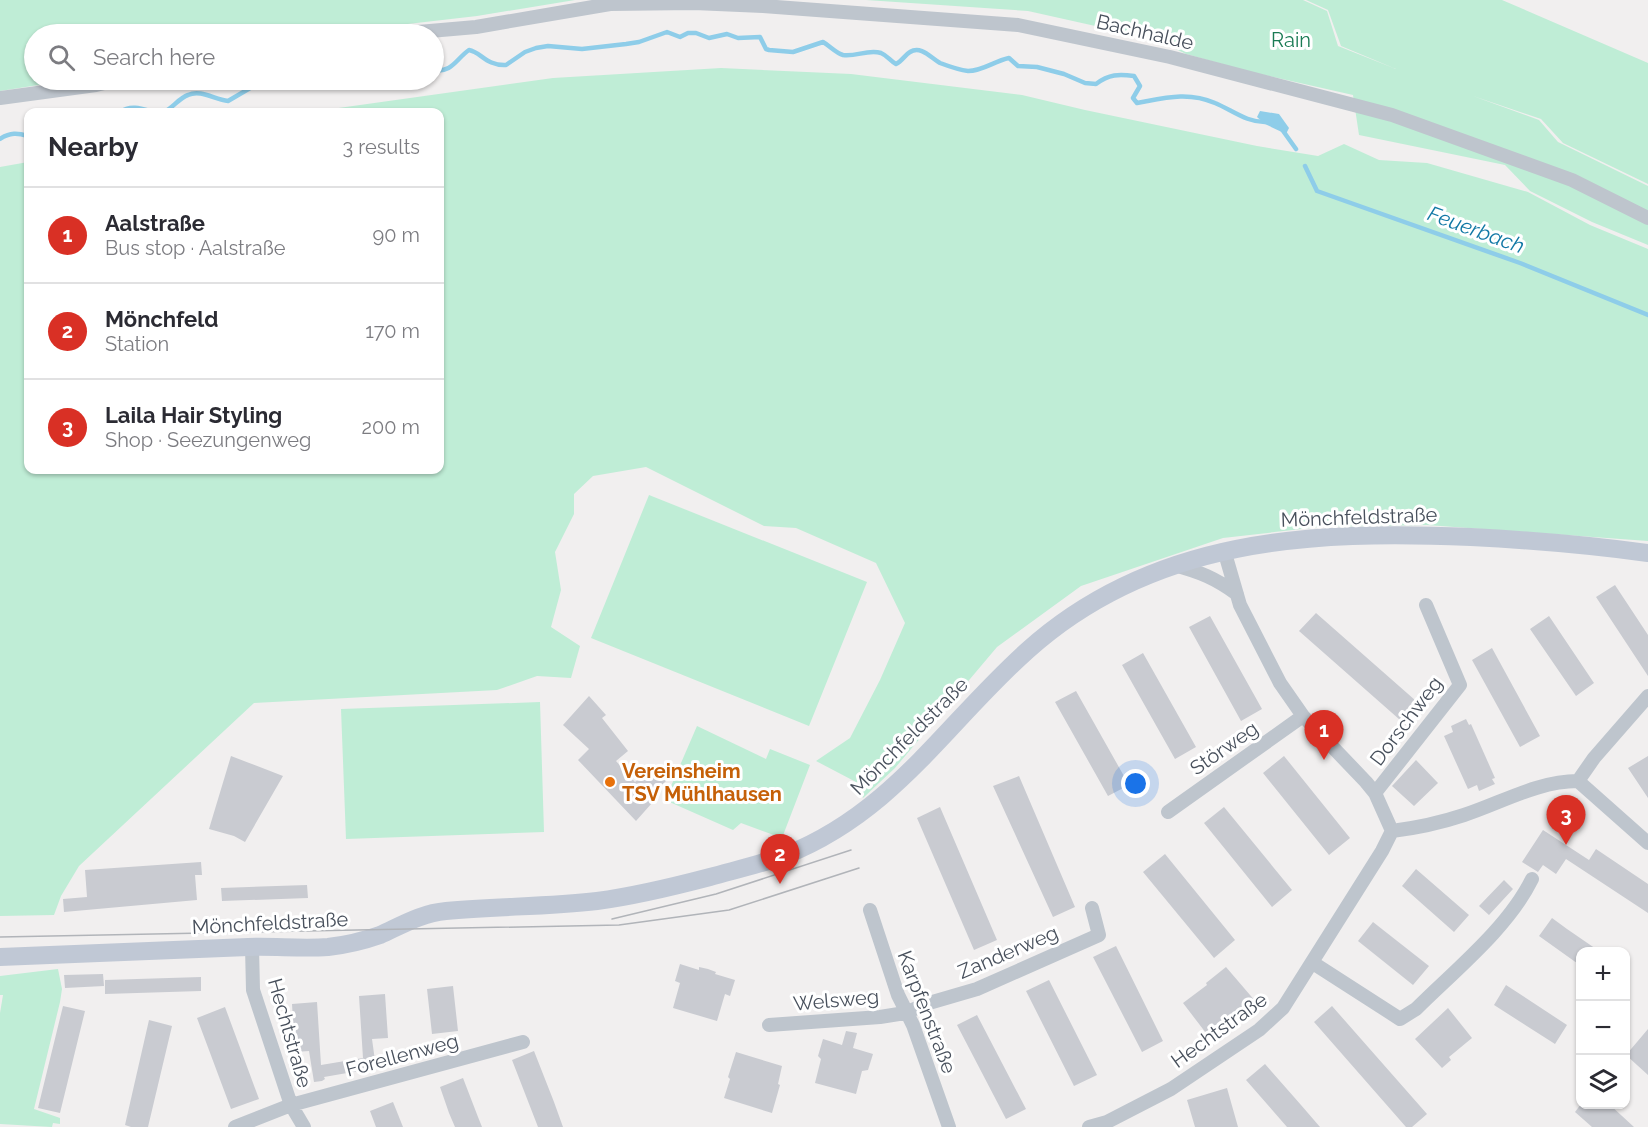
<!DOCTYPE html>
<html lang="en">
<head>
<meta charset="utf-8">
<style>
  :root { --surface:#fff; --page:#f2f2f3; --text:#2b2b33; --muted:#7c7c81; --line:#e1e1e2; --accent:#d93025 }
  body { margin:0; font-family:Raleway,sans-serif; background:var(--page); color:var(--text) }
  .controls { position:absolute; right:18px; bottom:18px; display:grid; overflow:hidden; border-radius:12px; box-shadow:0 2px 4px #0004 }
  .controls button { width:54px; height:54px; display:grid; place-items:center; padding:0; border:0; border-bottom:2px solid var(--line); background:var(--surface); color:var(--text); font:30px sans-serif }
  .you { position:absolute; left:1136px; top:784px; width:21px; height:21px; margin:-15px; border:4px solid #fff; border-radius:50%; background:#1a73e8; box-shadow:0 0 0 9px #1a73e833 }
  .badge { display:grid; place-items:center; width:39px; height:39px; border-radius:50%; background:var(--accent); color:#fff; font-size:20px; font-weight:700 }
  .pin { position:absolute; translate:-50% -50px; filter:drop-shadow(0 2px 3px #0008) }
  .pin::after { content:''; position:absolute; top:32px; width:21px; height:18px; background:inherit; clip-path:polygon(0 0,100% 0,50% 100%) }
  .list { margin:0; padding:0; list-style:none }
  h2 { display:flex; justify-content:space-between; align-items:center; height:78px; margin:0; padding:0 24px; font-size:26px }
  h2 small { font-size:20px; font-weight:400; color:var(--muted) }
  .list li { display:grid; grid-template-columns:39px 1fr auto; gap:18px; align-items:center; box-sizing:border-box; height:96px; padding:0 24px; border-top:2px solid var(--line) }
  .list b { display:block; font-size:22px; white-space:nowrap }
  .list p { margin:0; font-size:20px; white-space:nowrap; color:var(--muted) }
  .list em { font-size:20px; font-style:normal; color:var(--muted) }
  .icon { flex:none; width:33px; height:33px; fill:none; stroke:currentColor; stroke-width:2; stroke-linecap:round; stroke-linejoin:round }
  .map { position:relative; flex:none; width:1648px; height:1127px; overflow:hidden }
  .search { position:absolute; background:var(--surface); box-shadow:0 2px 4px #0004; left:24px; top:24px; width:420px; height:66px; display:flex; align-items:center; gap:15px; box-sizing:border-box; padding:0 21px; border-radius:33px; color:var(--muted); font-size:22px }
  .panel { position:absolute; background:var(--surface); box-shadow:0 2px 4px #0004; left:24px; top:108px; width:420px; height:366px; border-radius:12px }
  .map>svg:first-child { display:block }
  .green { fill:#bfedd6 }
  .water { fill:#8ecde9 }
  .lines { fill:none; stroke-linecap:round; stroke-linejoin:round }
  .stream { stroke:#8ecde9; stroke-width:4.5 }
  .building { fill:#c9cbd1 }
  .minor { stroke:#bec5cd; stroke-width:14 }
  .secondary { stroke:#c0c8d5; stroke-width:18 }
  .tram { stroke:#b1b4b9; stroke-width:1.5 }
  .food-dot { fill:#e8710a; stroke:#fff; stroke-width:2 }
  .labels { text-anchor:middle; stroke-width:6; stroke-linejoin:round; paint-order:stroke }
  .street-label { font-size:20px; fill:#48505c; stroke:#fff }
  .park-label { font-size:20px; fill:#1a7b54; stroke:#fff }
  .food-label { font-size:20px; font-weight:bold; fill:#c56008; stroke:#fff; text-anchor:start }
  .water-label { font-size:21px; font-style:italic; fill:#1178a5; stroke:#fff }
</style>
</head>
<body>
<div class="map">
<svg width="1648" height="1127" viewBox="0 0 1648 1127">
  <rect width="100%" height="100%" fill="#f1efef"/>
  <path class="green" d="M0,0H575L477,16L399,25L280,34H34V80H71L0,91Z
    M866,0H1303L1327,11L1338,46L1396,69L1341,46L1328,10L1306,0H1502L1648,63V184L1563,143L1541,119L1473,96L1539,120L1558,142L1648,186V245L1592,222L1530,191L1505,165L1359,135L1353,95L1247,71L1186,54L1158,40L1028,11Z
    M721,68L851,74L1022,95L1085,110L1257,146L1318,156L1344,144L1379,160L1427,163L1528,192L1590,225L1648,249V541L1427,525L1319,527L1223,538L1081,586L997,647L895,768L863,798L856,782L816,761L850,738L880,680L905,623L876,563L796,528L764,526L646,467L593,476L574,494V514L555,552L561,590L551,627L580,646L571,678L537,676L497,690L254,703L79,866L61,896L54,915L0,916V167L28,162V470H440V112H310L553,78Z
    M649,495L867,582L809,726L591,638Z
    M540,702L544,832L346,839L341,709Z
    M697,726L766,759L770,749L810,765L782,838L741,823L733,830L665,800Z
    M58,969L62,989L60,1002L34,1109L60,1118V1124L53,1123L52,1127L0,1124V1013L3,995H0V976Z"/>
  <path class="water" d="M1260,111L1279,114L1289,128L1286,134L1265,124L1257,117Z"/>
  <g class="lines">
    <path class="stream" d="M434,70C452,73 456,59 469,50C481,52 486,66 506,65L525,52L536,48L548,46L582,49L626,44L639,42L667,32L680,37L688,33H696L709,38L727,34L738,38L760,37L766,49L769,50L793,52L823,42C830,46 836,53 843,55C856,57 868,49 881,53C888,56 890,61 896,64C902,61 905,55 910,52C921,45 931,58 940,63C948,66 959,70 968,71C983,71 994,61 1009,58L1018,66L1037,67L1064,74L1085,83L1096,84C1109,74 1119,74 1134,76L1140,86L1133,98L1137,103C1164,98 1188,91 1215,103C1232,110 1247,123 1267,122
      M305,80L311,83L336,82L347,85L354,80
      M120,112C131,104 143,109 154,112
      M164,112C173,108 179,98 188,95C201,89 215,100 228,101L264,80
      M1281,128L1296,149
      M0,139C10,132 18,133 28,136
      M1305,166L1317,191L1520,263L1648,315"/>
  </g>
  <path class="building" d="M1615,585L1648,635V676L1596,597Z
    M1316,613L1424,708L1408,727L1299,631Z
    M1210,616L1262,709L1241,721L1189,627Z
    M1549,616L1594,683L1576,696L1530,629Z
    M1492,648L1540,736L1520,747L1472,660Z
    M1143,653L1196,747L1175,759L1122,665Z
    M1076,691L1129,785L1108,796L1055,702Z
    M589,696L606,715L602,718L628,751L616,761L635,782L655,766L667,780L649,798L652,803L636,821L578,760L589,749L563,725Z
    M1466,719L1469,725L1471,724L1495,778L1492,779L1495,784L1479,791L1477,785L1468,789L1444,736L1453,732L1451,726Z
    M231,756L283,776L245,842L234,836L209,829Z
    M1284,756L1350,838L1329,855L1263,773Z
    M1648,756V798L1628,768Z
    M1416,760L1438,783L1414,806L1392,786Z
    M1019,776L1075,907L1053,917L993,786Z
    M940,807L997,940L974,950L917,818Z
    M1224,807L1292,890L1272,907L1204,823Z
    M1543,830L1589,860L1596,849L1648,884V913L1566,859L1556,874L1543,865L1538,872L1522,862Z
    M1165,854L1235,940L1214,958L1143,872Z
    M201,862L202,875H195L197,900L64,912L63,899L87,897L85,870Z
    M1416,869L1469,915L1454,932L1402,886Z
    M1504,880L1513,889L1489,915L1479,906Z
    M307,885L308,898L222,901L221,888Z
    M1552,918L1567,929L1599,951H1581V966L1539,936Z
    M1373,922L1429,966L1413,985L1358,941Z
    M1116,946L1163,1041L1142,1052L1093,957Z
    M680,964L699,970V967L708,969L716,972L715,974L735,980L730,996L725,994L717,1021L673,1008L680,983L675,981Z
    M1226,967L1256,1002L1209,1037L1183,1003L1207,985L1206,983Z
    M103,974L104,986L65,988L64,975Z
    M201,977V991L105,994V980Z
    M1049,980L1097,1075L1074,1086L1026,991Z
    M1506,985L1567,1025L1555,1044L1494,1005Z
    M453,986L458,1031L432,1034L427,989Z
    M385,994L388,1038L372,1039L376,1068L324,1077L325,1079L322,1081L314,1082L309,1051L295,1052L292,1004L317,1002L321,1065L363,1058L359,996Z
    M63,1006L85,1011L60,1113L38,1108Z
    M1332,1006L1427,1114L1412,1127H1406L1314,1022Z
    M225,1007L259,1099L231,1109L197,1018Z
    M1448,1008L1472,1038L1449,1057L1451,1060L1442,1068L1415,1039Z
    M977,1015L1026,1109L1006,1119L957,1025Z
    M149,1020L172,1026L148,1127H131L125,1125Z
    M1648,1029V1075L1626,1055Z
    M846,1031L857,1033L853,1048L873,1054L868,1070L862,1071L856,1094L815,1083L821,1059L818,1056L823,1039L842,1045Z
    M534,1051L554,1102L563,1127H538L512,1060Z
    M736,1052L782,1066L778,1084L780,1085L772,1113L724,1098L730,1079L728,1077Z
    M1265,1064L1301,1105L1320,1127H1287L1246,1080Z
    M463,1078L478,1117L482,1127H455L449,1113L440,1087Z
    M1227,1088L1238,1127H1195L1187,1100Z
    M393,1102L403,1127H376L370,1111Z
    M1581,1104H1609L1634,1127H1592L1575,1112Z"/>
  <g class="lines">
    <path class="minor" d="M395,34L476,27L610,4L694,3L763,6L1018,25L1170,57L1392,115L1572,180L1648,218
      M0,98L96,85L117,80
      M1224,550L1240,605L1280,683L1303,716L1366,782L1375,793L1392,831
      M1174,565C1200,572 1215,578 1237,594
      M1578,781L1594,758L1648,696
      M1375,793L1460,685L1426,605
      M1168,812L1303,716
      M1392,831C1416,828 1440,823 1464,815C1501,803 1538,781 1578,781L1648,843
      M870,910L898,995L913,1025L949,1127
      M252,947L253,990L291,1105L304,1127
      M1313,963L1400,1019L1416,1009C1454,971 1508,928 1532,879
      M769,1025L880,1017L905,1013L929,1003L977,989L1099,935L1092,908
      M235,1127L291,1105L523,1042
      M1089,1127L1107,1122L1171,1089L1259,1030L1283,1008L1382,851L1392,831"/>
    <path class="secondary" d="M0,957C83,953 166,950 248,947C275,946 302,949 328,947C346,945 363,941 380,935C402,925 422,913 446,911C496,906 547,907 597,901C635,896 672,887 710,877C735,870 762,864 786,855C894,812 946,723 1028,650C1153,538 1312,530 1471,537C1530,540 1589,545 1648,553"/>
    <path class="tram" d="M612,919L716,894L851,850
      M0,937L619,925L729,910L859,868"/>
  </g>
  <circle class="food-dot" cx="610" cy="782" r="6"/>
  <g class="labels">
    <g class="street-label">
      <text transform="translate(1145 32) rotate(13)" y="7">Bachhalde</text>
      <text transform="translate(1359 517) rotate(-2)" y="7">Mönchfeldstraße</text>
      <text transform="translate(1406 721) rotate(-53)" y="7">Dorschweg</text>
      <text transform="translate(909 736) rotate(-45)" y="7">Mönchfeldstraße</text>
      <text transform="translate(1224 748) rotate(-35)" y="7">Störweg</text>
      <text transform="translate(270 923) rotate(-3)" y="7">Mönchfeldstraße</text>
      <text transform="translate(1008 952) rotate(-23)" y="7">Zanderweg</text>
      <text transform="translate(836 1000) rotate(-5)" y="7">Welsweg</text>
      <text transform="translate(927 1012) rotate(69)" y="7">Karpfenstraße</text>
      <text transform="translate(1219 1030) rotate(-36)" y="7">Hechtstraße</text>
      <text transform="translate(290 1033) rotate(74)" y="7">Hechtstraße</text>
      <text transform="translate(402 1055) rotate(-15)" y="7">Forellenweg</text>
    </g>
    <g class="park-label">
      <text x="1291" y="47">Rain</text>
    </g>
    <g class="food-label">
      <text x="622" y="778">Vereinsheim<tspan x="622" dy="23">TSV Mühlhausen</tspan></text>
    </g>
    <g class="water-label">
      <text transform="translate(1476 230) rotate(20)" y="7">Feuerbach</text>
    </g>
  </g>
</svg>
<div class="controls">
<button>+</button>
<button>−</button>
<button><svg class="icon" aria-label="layers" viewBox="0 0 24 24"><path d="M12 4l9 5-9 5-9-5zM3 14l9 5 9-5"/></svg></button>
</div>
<div class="you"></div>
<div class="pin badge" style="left:1324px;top:760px">1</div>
<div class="pin badge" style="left:780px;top:884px">2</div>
<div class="pin badge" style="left:1566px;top:845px">3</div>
<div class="search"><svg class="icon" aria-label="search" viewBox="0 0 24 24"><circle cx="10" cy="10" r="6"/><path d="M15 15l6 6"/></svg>Search here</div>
<section class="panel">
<h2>Nearby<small>3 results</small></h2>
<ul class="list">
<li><span class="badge">1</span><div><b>Aalstraße</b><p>Bus stop · Aalstraße</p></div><em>90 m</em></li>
<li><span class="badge">2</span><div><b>Mönchfeld</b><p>Station</p></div><em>170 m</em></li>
<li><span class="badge">3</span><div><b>Laila Hair Styling</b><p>Shop · Seezungenweg</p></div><em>200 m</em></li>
</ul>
</section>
</div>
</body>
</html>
